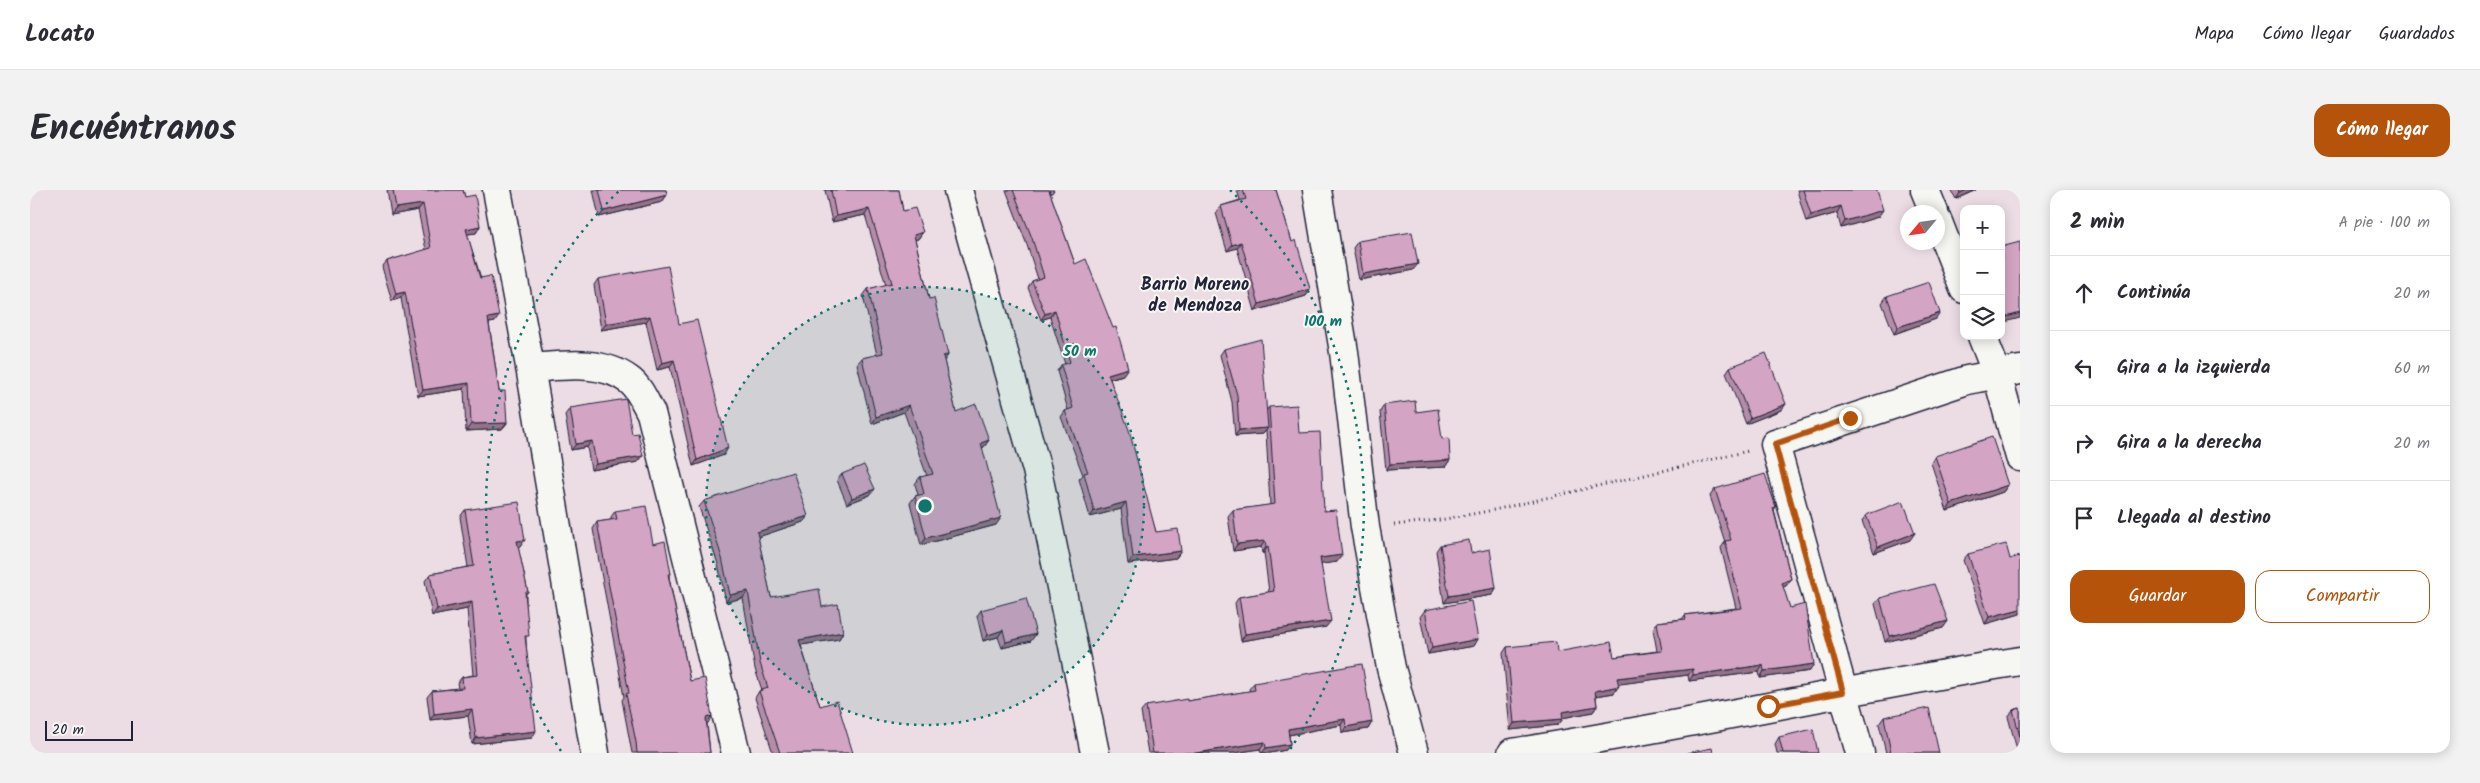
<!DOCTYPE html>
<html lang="es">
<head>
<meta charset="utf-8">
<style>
  :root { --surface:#fff; --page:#f2f2f3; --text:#2b2b33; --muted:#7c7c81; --line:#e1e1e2; --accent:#b45309 }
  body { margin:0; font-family:Kalam,sans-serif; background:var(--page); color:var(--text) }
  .controls { position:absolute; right:15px; top:15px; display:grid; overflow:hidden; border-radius:10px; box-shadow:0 2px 12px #0003 }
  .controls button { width:45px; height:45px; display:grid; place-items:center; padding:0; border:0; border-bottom:1px solid var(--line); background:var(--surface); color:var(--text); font:25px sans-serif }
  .compass { position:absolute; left:1870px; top:15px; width:45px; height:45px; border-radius:50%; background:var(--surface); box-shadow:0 2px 12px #0003; rotate:241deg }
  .scale { position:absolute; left:15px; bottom:12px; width:88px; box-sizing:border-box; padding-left:5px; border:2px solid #22223b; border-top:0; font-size:14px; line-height:18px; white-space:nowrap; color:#22223b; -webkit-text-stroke:4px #f6f6f2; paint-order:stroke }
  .stop { position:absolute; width:15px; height:15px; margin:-11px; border:4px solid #b45309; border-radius:50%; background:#fff }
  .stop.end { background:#b45309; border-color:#fff; box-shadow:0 1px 5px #0008 }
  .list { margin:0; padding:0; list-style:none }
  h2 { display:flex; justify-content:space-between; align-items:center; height:65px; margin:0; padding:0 20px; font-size:21px }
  h2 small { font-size:16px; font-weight:400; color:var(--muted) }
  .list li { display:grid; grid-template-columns:32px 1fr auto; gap:15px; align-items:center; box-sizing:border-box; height:75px; padding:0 20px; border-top:1px solid var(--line) }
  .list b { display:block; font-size:19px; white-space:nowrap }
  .list em { font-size:16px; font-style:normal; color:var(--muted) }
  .actions { display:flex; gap:10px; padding:15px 20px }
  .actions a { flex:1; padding:11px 0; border:1px solid var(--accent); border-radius:15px; text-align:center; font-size:18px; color:var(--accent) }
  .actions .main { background:var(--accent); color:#fff }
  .icon { flex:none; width:28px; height:28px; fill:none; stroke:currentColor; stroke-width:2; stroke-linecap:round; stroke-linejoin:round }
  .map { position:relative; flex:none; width:1990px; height:563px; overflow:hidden; border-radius:15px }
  header { display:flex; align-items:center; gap:30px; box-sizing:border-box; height:70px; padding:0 25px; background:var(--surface); border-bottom:1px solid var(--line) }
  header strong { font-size:24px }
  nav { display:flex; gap:28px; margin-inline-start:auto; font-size:18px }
  .intro { display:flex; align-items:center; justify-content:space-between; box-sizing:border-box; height:120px; padding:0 30px }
  h1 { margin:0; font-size:35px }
  .button { padding:12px 22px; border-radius:15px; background:var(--accent); color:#fff; font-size:18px; font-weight:700 }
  main { display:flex; gap:30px; padding:0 30px }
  aside { flex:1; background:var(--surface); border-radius:15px; box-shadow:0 2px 12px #0003 }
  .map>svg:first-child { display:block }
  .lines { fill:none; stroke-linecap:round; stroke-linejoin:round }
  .minor-casing { stroke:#22223b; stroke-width:31 }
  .path { stroke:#22223b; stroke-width:3; stroke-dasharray:1 4; stroke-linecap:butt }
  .minor { stroke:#f6f6f2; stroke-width:28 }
  .wall { fill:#b58da9; stroke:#22223b }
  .shaded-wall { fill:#947389; stroke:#22223b }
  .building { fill:#d3a4c4; stroke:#22223b }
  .route { stroke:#b45309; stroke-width:6 }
  .ring { fill:none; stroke:#0f766e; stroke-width:2.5; stroke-dasharray:2.5 5 }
  .labels { text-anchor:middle; stroke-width:4; stroke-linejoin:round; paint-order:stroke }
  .neighbourhood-label { font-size:18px; font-weight:bold; fill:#22223b; stroke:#f6f6f2 }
  .centre { fill:#0f766e; stroke:#f6f6f2; stroke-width:2.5 }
  .ring-label { font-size:15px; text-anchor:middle; font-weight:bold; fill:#0f766e; stroke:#f6f6f2; stroke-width:4; stroke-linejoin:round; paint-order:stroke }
</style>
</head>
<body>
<header>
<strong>Locato</strong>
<nav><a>Mapa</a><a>Cómo llegar</a><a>Guardados</a></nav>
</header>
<div class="intro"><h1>Encuéntranos</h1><a class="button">Cómo llegar</a></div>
<main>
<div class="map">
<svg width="1990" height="563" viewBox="0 0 1990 563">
  <rect width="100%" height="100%" fill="#ecdde4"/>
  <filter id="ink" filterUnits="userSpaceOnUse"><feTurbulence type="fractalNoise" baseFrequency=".02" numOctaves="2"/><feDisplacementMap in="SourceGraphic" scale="10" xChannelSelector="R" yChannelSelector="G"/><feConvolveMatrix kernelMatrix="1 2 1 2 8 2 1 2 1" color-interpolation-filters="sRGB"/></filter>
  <g filter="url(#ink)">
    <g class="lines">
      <g class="minor-casing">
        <path id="minor" d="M467,0L499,171L565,563
          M928,0L1007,280L1065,563
          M1287,0L1314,162L1335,337L1361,478L1384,563
          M1895,0L1904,22
          M1908,32L1934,99
          M1952,146L1967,184L1990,267
          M500,178C532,176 571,169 599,190C609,197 615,212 621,223L706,563
          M1482,563C1652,536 1820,499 1990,471
          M1830,563L1745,254L1937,190L1990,180"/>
      </g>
      <path class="path" d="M1364,335L1410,330L1464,320L1718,261"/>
      <use href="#minor" class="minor"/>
    </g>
    <path class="wall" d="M357,0H433L435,7L450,36L446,43L437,44L465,132L459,133L469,201L477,233L472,239L436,241L434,199L388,206L371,108L362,111L352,77L357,71L396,60L388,20L361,25Z
      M563,0H636L637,5L632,12L569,27Z
      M795,0H869L873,21L893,42L888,49H885L899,109L918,165L914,171L926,222L959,250L954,257L952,258L966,335L891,355L880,313L885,306L888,305L885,294L890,287L897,286L874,222L842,234L827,174L832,168L847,165L833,106L838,99L856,95L835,25L802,32Z
      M976,0H1024L1022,3H1020L1045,74L1093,185L1080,189L1126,342L1151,361L1146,368L1098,374L1091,319L1060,327L1049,289L1053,285L1031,227L1035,221L1038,220L1027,181L1031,175L1035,174L1020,127L1011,130L998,98L1002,91L1008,89L997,55Z
      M1207,0H1246L1262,52L1280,99L1276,106L1225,121L1207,58L1197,61L1186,23L1191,16L1210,10Z
      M1767,0H1847L1848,27L1811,38L1807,23L1776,32Z
      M1921,0H1946L1926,9Z
      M1328,51L1383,80L1329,90L1323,58Z
      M568,89L649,134L694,265L663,276L640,177L627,180L616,132L571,140L564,95Z
      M1857,106L1906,129L1864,144L1852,113Z
      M1194,159L1236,221L1239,217L1269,243L1294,321L1307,372L1291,374L1296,437L1211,451L1205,413L1209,407L1239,402L1234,363H1232L1231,357L1203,361L1198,326L1203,320L1240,315L1236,241L1233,244L1205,246L1202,212L1190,165Z
      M1700,177L1756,214L1751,220L1716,234L1696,183Z
      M1354,215L1412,249L1420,270L1415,277L1356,280L1350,222Z
      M540,218L602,244L613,266L608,272L561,280L557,257L541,260L535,225Z
      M1905,266L1978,295L1973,302L1917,321L1901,273Z
      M812,284L840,305L817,314L807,290Z
      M1685,299L1746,317L1744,320L1761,389L1756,396L1753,397L1780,481L1730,488L1729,482L1659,491L1658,485L1588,494L1584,503L1566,506L1567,516L1563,522L1532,528L1533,529L1528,535L1480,540L1473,463L1477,457L1584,467L1627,461L1623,439L1627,432L1652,429L1655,425L1706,418L1691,358L1695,352L1680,306Z
      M674,311L778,326L773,332L728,347L741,407L792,417L813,442L809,449L771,455L790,516L823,563H743L725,508L729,501L732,500L725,479L713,408L696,412L688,374L669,317Z
      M435,320L490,357H488L498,402L496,404V450L502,548L442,554L438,526L400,530L397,507L402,501L428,498L427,493L432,487L443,485L437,419L402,426L395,391L400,384L438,377L430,327Z
      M585,321L623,354L641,384L639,387L660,491L678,533H677L680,563H602L592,510L594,507L563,339L567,332L581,330V327Z
      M1836,325L1880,350L1844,363L1832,331Z
      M1410,355L1441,363L1466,398L1462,405L1414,413L1406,361Z
      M1938,364L1980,369L1990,424L1955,434L1933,370Z
      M1850,408L1918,431L1913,438L1855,452L1845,414Z
      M951,420L1001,451L972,458L968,447L953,451L947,426Z
      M1395,420L1448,449L1444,456L1398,464L1390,427Z
      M1224,493L1342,532L1338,539L1312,543L1311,535L1259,545L1260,554L1256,560L1240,563H1231L1230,559L1204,563H1118L1111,522L1116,516L1157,511L1220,501L1219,499Z
      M1990,518V563H1988L1978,527L1983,520Z
      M1854,527L1909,563H1856L1849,534Z
      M1749,547L1788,563H1747L1745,554Z"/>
    <path class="shaded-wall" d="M1936,0H1946L1926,9L1930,3Z
      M637,5L632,12L569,27L574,21Z
      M393,14L388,20L361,25L366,18Z
      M1811,16L1807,23L1776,32L1781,25Z
      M839,19L835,25L802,32L806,26Z
      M1853,20L1848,27L1811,38L1815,31Z
      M450,36L446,43L431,45L436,39Z
      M893,42L888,49L880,51L884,45Z
      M1211,52L1207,58L1197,61L1202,55Z
      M1388,74L1383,80L1329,90L1333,84Z
      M1280,99L1276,106L1225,121L1229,114Z
      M375,102L371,108L362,111L366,104Z
      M1025,120L1020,127L1011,130L1015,124Z
      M1910,123L1906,129L1864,144L1868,137Z
      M1990,123V128L1971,133V130L1973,128Z
      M469,126L465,132L454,134L458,128Z
      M620,126L616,132L571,140L576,134Z
      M918,165L914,171L913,166Z
      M644,170L640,177L627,180L632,173Z
      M1098,178L1093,185L1074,190L1078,184Z
      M439,193L434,199L388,206L393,200Z
      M1756,214L1751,220L1716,234L1720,228Z
      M879,215L874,222L842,234L846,227Z
      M477,233L472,239L436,241L441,234Z
      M1238,238L1233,244L1205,246L1209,240Z
      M959,250L954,257L946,260L951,253Z
      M562,251L557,257L541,260L546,254Z
      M698,258L694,265L663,276L667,270Z
      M613,266L608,272L561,280L566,274Z
      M1420,270L1415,277L1356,280L1360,274Z
      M1978,295L1973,302L1917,321L1921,314Z
      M845,299L840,305L817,314L822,308Z
      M1096,312L1091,319L1060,327L1064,321Z
      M778,326L773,332L722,349L727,342Z
      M971,328L966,335L891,355L896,348Z
      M1885,343L1880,350L1844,363L1848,357Z
      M495,350L490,357L483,358L487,351Z
      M1235,351L1231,357L1203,361L1207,354Z
      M1238,356L1234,363H1232L1236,357Z
      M1151,361L1146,368L1098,374L1103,367Z
      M1312,365L1307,372L1286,375L1290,368Z
      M1761,389L1756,396L1747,399L1752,393Z
      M1466,398L1462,405L1414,413L1419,406Z
      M718,401L713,408L696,412L700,405Z
      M442,412L437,419L402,426L407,419Z
      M1990,419V424L1955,434L1959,427Z
      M1301,431L1296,437L1211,451L1215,444Z
      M1918,431L1913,438L1855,452L1860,446Z
      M973,440L968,447L953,451L958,445Z
      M813,442L809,449L765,456L769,450Z
      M1006,444L1001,451L972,458L976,452Z
      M1448,449L1444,456L1398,464L1402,458Z
      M1784,474L1780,481L1730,488L1734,481Z
      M1733,475L1729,482L1659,491L1663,485Z
      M1663,479L1658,485L1583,495L1587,488Z
      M1589,496L1584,503L1560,507L1565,501Z
      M1567,516L1563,522L1527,529L1532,522Z
      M442,519L438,526L400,530L404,524Z
      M682,526L678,533L672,534L676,528Z
      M1315,529L1311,535L1253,546L1258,539Z
      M1533,529L1528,535L1480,540L1484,533Z
      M1342,532L1338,539L1312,543L1316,537Z
      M506,541L502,548L442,554L446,548Z
      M1235,552L1230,559L1204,563H1166Z
      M1260,554L1256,560L1240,563H1232L1236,558Z"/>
    <path class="building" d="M363,0H433L435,7L445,5L450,36L436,39L450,88L461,86L469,126L458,128L469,201H475L477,233L441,234L439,193L393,200L375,102L366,104L357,71L401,58L393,14L366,18Z
      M569,0H636L637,5L574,21Z
      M801,0H869L873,21L885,18L893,42L884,45L899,109L904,108L918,165L913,166L926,222L946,214L959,250L951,253L971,328L896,348L885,306L894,304L890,287L903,284L879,215L846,227L832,168L853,163L838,99L862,93L839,19L806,26Z
      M983,0H1019L1045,74L1056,69L1083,138L1086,137L1098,178L1078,184L1099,240L1126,342L1148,339L1151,361L1103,367L1096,312L1064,321L1054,283L1058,282L1035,221L1043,218L1031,175L1040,172L1025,120L1015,124L1002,91L1014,87L1002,48Z
      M1213,0H1246L1262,52L1266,50L1280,99L1229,114L1211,52L1202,55L1191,16L1216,9Z
      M1773,0H1847L1853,20L1815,31L1811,16L1781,25Z
      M1929,0H1936L1930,3Z
      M1382,42L1388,74L1333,84L1328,51Z
      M1990,52V123L1973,128L1971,121V70H1972L1971,57Z
      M638,76L649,134L667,130L698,258L667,270L644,170L632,173L620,126L576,134L568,89Z
      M1899,92L1910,123L1868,137L1857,106Z
      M1231,149L1238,238L1209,240L1207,205L1194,159Z
      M1736,163L1756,214L1720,228L1700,177Z
      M596,209L602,244L608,243L613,266L566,274L562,251L546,254L540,218Z
      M1385,211L1386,222L1408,219L1412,249L1419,248L1420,270L1360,274L1354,215Z
      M1267,215L1269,243L1290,242L1294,321L1306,320L1312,365L1290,368L1301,431L1215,444L1209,407L1244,401L1238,356L1236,357L1235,351L1207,354L1203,320L1245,314L1239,217Z
      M1962,247L1978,295L1921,314L1905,266Z
      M834,275L845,299L822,308L812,284Z
      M763,282L778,326L727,342L741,407L789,399L792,417L808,414L813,442L769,450L790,516L807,511L823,563H750L729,501L738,498L730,473L718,401L700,405L692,368L674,311Z
      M1735,284L1746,317L1743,318L1761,389L1752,393L1760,418L1775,414L1784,474L1734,481L1733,475L1663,485V479L1587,488L1589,496L1565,501L1567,516L1532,522L1533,529L1484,533L1477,457L1526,452L1527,462L1581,452L1584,467L1632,461L1627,432L1656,429L1655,425L1712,418L1695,351L1701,350L1685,299Z
      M1873,311L1885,343L1848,357L1836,325Z
      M489,312L495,350L487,351L498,402H495L499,446H495L506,541L446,548L442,519L404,524L402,501L433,498L432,487L448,485L442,412L407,419L400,384L444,376L435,320Z
      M616,316L623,354L635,351L641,384H638L660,491L675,488L682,526L676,528L680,563H607L606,552L596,504L599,503L567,332L587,329L585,321Z
      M1439,350L1441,363L1460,359L1466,398L1419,406L1410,355Z
      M1976,354L1980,369L1990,366V419L1959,427L1938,364Z
      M1904,394L1918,431L1860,446L1850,408Z
      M996,408L1006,444L976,452L973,440L958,445L951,420Z
      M1441,411L1448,449L1402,458L1395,420Z
      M1332,474L1342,532L1316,537L1315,529L1258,539L1260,554L1236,558L1235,552L1166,563H1123L1116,516L1157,509V511L1225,500L1224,493Z
      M1899,518L1909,563H1861L1854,527Z
      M1990,518V547L1983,520Z
      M1783,539L1788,563H1753L1749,547Z
      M1682,558L1683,563H1657Z"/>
  </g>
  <g class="lines" filter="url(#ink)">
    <path class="route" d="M1738,516L1813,502L1745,254L1820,228"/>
  </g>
  <circle cx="895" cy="316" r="219" fill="#0f766e" fill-opacity=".12"/>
  <g class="ring">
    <circle cx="895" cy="316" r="219"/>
    <path d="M531 561A439 439 0 0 1 590 0M1200 0A439 439 0 0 1 1259 561"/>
  </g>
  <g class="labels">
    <g class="neighbourhood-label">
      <text x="1165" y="100">Barrio Moreno<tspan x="1165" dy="21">de Mendoza</tspan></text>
    </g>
  </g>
  <circle cx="895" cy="316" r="8" class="centre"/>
  <g class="ring-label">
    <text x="1293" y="136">100 m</text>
    <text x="1050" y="166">50 m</text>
  </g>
</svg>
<div class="controls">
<button>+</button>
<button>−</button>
<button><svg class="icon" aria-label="layers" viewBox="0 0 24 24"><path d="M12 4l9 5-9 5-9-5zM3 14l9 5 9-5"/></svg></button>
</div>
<svg class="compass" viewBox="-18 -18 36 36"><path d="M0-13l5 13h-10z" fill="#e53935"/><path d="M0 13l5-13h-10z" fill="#7c7c81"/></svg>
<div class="scale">20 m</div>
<div class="stop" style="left:1738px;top:516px"></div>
<div class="stop end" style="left:1820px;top:228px"></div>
</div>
<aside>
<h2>2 min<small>A pie · 100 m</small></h2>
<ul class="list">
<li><svg class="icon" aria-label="ahead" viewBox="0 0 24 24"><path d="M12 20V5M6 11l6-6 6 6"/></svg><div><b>Continúa</b></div><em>20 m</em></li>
<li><svg class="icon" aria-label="left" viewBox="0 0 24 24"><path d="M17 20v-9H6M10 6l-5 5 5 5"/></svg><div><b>Gira a la izquierda</b></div><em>60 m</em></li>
<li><svg class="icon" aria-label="right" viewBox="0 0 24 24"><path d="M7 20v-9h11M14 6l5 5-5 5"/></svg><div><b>Gira a la derecha</b></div><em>20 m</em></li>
<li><svg class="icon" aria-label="arrive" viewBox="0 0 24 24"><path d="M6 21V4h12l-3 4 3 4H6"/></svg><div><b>Llegada al destino</b></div></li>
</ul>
<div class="actions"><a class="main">Guardar</a><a>Compartir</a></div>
</aside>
</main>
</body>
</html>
